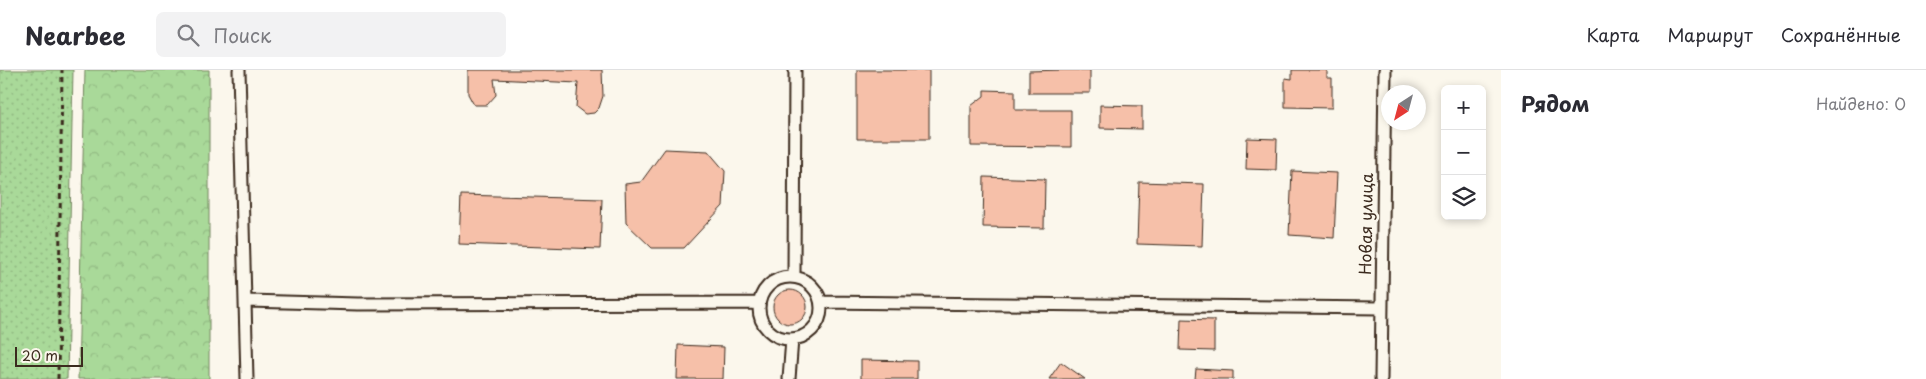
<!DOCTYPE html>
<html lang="ru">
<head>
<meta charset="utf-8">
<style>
  :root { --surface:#fff; --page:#f2f2f3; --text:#2b2b33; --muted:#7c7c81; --line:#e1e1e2 }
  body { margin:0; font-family:"Playpen Sans",sans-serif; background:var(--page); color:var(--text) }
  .controls { position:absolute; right:15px; top:15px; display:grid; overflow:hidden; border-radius:8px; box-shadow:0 2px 8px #0003 }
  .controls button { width:45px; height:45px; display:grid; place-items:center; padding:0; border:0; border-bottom:1px solid var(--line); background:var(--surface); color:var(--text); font:25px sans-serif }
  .compass { position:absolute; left:1381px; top:15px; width:45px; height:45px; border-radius:50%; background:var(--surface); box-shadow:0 2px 8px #0003; rotate:216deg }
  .scale { position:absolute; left:15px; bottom:12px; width:68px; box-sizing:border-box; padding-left:5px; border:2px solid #3b2a1e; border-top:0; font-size:14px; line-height:18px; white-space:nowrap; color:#3b2a1e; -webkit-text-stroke:4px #fbf7ec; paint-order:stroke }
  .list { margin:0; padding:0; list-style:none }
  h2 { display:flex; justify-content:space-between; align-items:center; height:65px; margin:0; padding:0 20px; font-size:21px }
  h2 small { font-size:16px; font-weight:400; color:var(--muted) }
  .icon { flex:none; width:28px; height:28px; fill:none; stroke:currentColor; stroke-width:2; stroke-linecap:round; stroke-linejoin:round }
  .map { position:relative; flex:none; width:1501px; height:309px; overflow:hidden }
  header { display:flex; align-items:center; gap:30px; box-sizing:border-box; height:70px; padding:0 25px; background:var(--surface); border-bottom:1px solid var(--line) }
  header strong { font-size:24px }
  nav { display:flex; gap:28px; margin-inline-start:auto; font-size:18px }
  .search { width:350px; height:45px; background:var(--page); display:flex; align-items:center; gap:12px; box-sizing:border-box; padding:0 18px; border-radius:8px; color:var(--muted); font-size:19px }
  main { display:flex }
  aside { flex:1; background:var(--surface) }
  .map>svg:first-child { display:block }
  .grass { fill:url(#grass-dots); stroke:#72825c }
  .park { fill:url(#park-crowns); stroke:#72825c }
  .building { fill:#f6c0a9; stroke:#3b2a1e }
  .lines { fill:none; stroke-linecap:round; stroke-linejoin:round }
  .service-casing { stroke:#3b2a1e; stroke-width:15 }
  .path { stroke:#3b2a1e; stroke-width:3; stroke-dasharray:5 4; stroke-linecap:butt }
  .service { stroke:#fbf7ec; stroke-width:11 }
  .labels { text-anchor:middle; stroke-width:5; stroke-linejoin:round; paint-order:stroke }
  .street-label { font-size:16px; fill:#3b2a1e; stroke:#fbf7ec }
</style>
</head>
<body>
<header>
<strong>Nearbee</strong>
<div class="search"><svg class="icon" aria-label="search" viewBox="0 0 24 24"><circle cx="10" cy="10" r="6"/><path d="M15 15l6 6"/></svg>Поиск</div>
<nav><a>Карта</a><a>Маршрут</a><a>Сохранённые</a></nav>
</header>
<main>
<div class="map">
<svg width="1501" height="309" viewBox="0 0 1501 309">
  <defs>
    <pattern id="grass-dots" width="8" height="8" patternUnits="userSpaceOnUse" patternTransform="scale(1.25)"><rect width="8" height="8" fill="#a9d999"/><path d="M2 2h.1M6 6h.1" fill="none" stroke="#92ba83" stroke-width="1.8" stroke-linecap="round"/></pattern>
    <pattern id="park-crowns" width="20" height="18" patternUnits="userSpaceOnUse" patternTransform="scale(1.25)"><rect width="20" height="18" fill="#a9d999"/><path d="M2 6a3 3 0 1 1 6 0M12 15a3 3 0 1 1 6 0" fill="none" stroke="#92ba83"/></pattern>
  </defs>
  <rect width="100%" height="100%" fill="#fbf7ec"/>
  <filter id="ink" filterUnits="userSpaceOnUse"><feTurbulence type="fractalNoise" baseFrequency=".02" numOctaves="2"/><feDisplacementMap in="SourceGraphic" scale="10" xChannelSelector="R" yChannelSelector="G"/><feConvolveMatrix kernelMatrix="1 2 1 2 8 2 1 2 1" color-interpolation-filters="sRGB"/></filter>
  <g filter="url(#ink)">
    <path class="grass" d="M0,0H73L67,309H0Z"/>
    <path class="park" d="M85,0H209V309H78Z"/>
    <path class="building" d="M468,0H602L603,26L599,38L594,43L585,44L576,37L578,13L494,9L496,25L487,35H474L468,24Z
      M857,0H929V69H857Z
      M1063,0H1090V23H1029V1Z
      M1292,0H1327V8H1332V38L1285,37V8L1292,9Z
      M984,20L1015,21V40H1071V77L971,76V36L984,26Z
      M1100,35L1142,36V59L1100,58Z
      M1247,68L1277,69L1276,100L1246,99Z
      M665,79L708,81L725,101L723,136L684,178H652L626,153L625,114L641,112Z
      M1292,101L1337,103L1334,168L1289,165Z
      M984,107L1045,109L1044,158L983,157Z
      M1139,112L1204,114L1202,176L1137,174Z
      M461,125L602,129L600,179L459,174Z
      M773 237a17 17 0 1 1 34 0a17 17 0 1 1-34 0Z
      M1181,249L1214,250V281L1180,280Z
      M678,275L724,277L723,309H677Z
      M861,290L917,291V309H861Z
      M1061,292L1085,309H1049Z
      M1196,299L1233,301V309H1195Z"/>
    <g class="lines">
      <g class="service-casing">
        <path id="service" d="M239,0L247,309
          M794,206L795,0
          M759 238a31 31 0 1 1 62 0a31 31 0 1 1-62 0Z
          M245,231L358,234L759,233
          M821,232L1381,238
          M789,309L792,269
          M1381,309L1385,0"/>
      </g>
      <path class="path" d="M58,309L62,0"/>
      <use href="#service" class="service"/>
    </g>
  </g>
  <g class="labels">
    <g class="street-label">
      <text transform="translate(1366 154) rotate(-89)" y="6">Новая улица</text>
    </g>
  </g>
</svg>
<div class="controls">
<button>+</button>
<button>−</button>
<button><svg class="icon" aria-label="layers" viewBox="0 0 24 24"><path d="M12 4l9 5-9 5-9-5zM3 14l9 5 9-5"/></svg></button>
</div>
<svg class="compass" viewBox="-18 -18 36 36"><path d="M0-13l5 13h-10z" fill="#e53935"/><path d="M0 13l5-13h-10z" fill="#7c7c81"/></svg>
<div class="scale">20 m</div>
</div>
<aside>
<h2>Рядом<small>Найдено: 0</small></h2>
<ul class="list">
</ul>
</aside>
</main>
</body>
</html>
